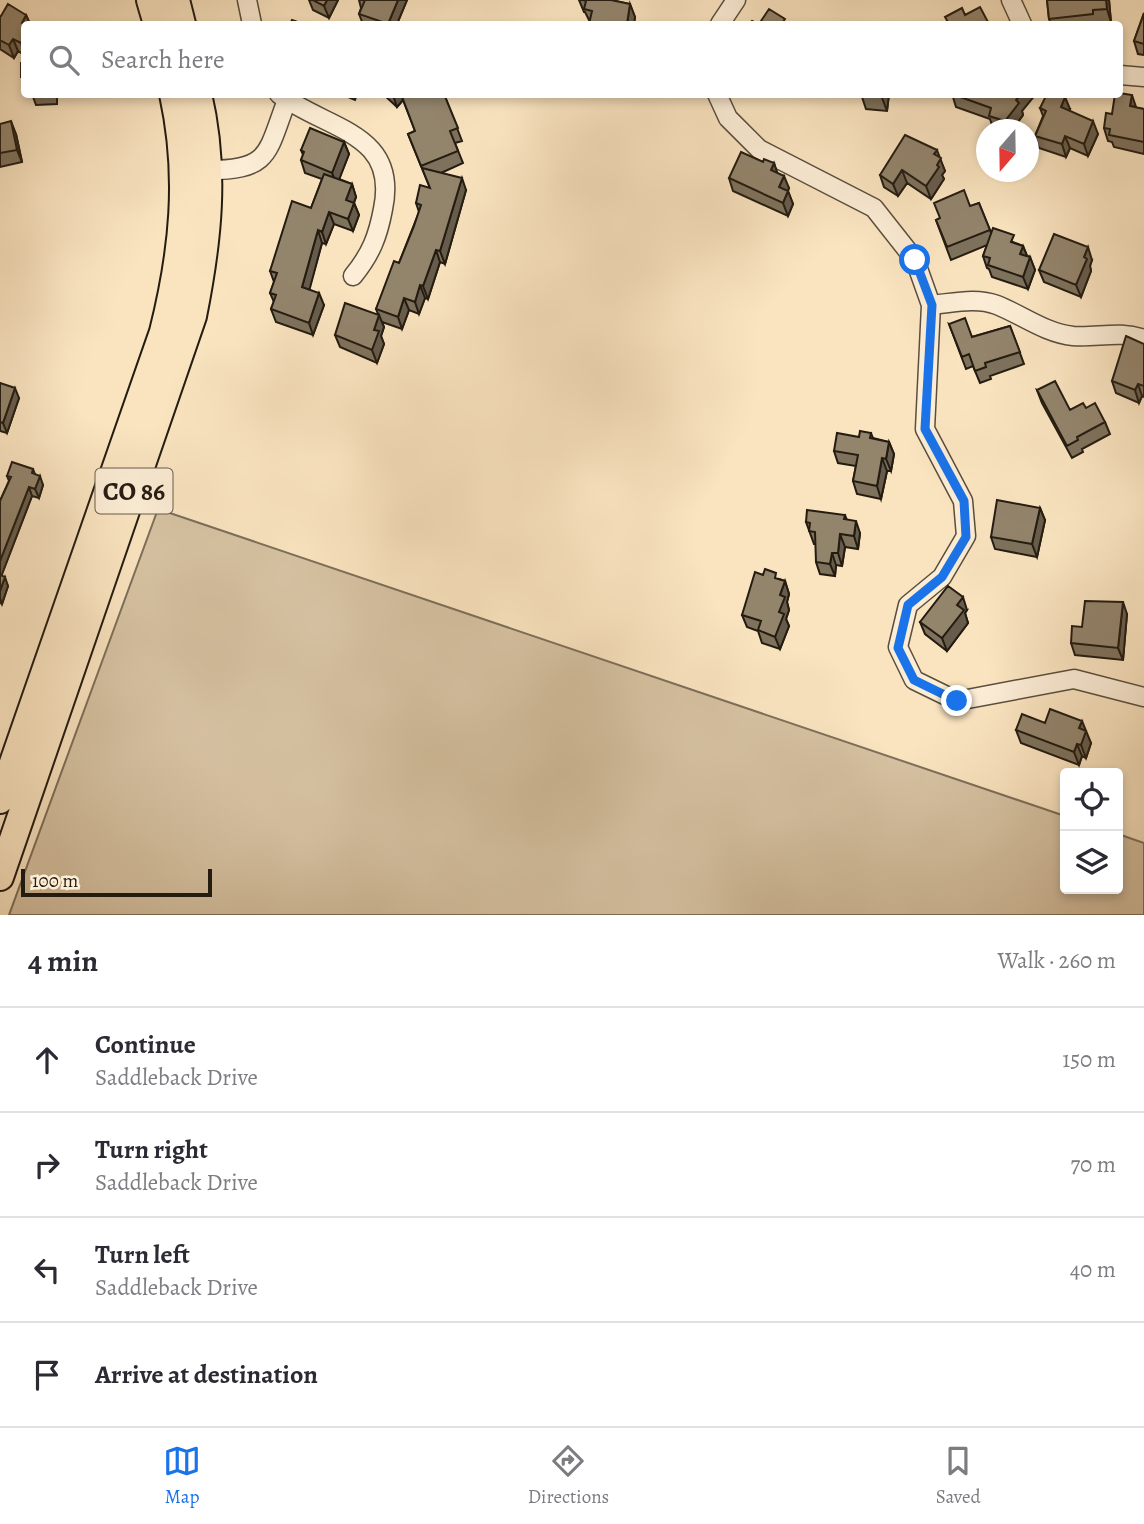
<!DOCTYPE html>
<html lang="en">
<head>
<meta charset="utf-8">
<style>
  :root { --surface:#fff; --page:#f2f2f3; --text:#2b2b33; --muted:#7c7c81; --line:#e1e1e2; --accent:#1a73e8 }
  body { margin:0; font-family:Alegreya,serif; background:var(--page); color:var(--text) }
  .controls { position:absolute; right:21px; bottom:21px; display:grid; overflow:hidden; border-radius:7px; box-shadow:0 4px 10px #0003 }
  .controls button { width:63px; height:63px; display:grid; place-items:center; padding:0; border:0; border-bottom:2px solid var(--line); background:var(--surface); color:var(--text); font:35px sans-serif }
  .compass { position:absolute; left:976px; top:119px; width:63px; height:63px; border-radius:50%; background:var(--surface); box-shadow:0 4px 10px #0003; rotate:200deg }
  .scale { position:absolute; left:21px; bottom:18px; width:191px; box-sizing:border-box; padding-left:7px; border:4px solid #241c11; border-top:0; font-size:19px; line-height:24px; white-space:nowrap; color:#241c11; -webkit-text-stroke:5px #fcedd6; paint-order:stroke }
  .stop { position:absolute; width:21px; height:21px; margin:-16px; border:5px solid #1a73e8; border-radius:50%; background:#fff }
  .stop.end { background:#1a73e8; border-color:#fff; box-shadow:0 2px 7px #0008 }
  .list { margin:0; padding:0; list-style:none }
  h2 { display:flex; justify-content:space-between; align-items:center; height:91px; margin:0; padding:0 28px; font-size:30px }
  h2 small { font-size:23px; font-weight:400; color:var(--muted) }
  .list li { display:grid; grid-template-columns:46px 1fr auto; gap:21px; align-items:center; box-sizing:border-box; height:105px; padding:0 28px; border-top:2px solid var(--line) }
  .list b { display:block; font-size:26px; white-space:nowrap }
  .list p { margin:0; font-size:23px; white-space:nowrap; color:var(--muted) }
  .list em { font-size:23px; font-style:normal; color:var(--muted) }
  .icon { flex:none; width:38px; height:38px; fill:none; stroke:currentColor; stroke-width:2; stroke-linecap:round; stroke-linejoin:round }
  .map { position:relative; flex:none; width:1144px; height:915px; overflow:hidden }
  .search { position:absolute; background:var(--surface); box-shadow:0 4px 10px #0003; left:21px; right:21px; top:21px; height:77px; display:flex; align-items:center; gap:18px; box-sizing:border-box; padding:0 24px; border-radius:7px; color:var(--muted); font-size:26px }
  .sheet { height:511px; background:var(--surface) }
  nav { display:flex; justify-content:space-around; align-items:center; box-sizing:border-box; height:98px; border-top:2px solid var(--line); background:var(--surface); font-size:19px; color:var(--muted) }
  nav a { display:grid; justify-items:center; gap:4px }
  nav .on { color:var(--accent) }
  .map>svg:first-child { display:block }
  .green { fill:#d6c2a2; stroke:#7d6f5a; stroke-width:2 }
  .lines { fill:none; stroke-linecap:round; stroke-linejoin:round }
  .minor-casing { stroke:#5a4e3d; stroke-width:21 }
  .highway-casing { stroke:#241c11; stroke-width:30 }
  .minor { stroke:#fcedd6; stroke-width:18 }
  .highway { stroke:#fae4c0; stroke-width:26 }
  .wall { fill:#7e725d; stroke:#241c11; stroke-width:2 }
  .shaded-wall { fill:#675c4c; stroke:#241c11; stroke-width:2 }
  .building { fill:#93846c; stroke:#241c11; stroke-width:2 }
  .route { stroke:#1a73e8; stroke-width:9 }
  .labels { text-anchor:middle; stroke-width:6; stroke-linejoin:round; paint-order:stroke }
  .shield { fill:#fcedd6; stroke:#655b4c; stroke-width:2 }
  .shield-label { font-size:26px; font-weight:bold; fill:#241c11 }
</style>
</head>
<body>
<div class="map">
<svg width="1144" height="915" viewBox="0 0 1144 915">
  <rect width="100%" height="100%" fill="#fae4c0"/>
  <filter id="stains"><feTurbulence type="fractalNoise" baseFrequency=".00286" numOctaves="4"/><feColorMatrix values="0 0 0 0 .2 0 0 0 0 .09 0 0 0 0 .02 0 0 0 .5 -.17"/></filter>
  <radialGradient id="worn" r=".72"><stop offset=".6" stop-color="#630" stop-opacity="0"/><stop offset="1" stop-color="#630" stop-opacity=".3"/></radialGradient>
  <path class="green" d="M158,509L1065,816V889H1118V834L1144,843V915H9Z"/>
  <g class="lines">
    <g class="minor-casing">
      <path id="minor" d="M247,0L252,24
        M1011,0L1022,24
        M720,24L736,0
        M1120,75L1144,77
        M279,94C327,130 399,132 383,209C378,236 371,254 353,276
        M717,94L728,118L759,149L874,208L915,260L931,305L925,429L963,501L966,536L942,577L908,605L898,647L914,680L957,701L1074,679L1144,697
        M210,170C271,170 267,152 287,100
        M931,305C953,303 976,297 997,305C1022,315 1045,333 1073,336C1097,338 1120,330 1144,339"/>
    </g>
    <g class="highway-casing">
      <path id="highway" d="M150,0L157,24
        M176,0L182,24
        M0,800L163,332C183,252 191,176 173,94
        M0,877L193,316C208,241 216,170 198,94"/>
    </g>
    <use href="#minor" class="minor"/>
    <use href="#highway" class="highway"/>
  </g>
  <path class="wall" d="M309,0H338L329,18L313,10Z
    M359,0H407L397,24H363L359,14L361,8Z
    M579,0H611L630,4L635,17L634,24H589L590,22L585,12H584Z
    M1047,0H1109L1111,22L1097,23L1098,24H1051L1049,19Z
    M1144,13V55L1138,54L1134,41Z
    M26,15L30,24H24V55L18,51L14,58L0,49V16Z
    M32,94H65L57,95V104L36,105Z
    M341,94H357L355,100Z
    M383,94H444L462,141L455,143L463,163L441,173L466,190L445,264L440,262L428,299L425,298L419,314L409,310L402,329L382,322L384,327L381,336L384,344L377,363L340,347L335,335L378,314L376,309L399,263L419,212L416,203L430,188L408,134L415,131L403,100L397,107Z
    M861,94H889L887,111L866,109Z
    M952,94L1022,111L1023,115L1012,130H997L993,128L990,119L956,107Z
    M1040,108L1070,109L1069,111L1098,134L1088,156L1070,148L1066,157L1039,148L1035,136L1043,116Z
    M1136,108L1144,109V154L1114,147L1112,142L1108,141L1104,128L1112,114Z
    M0,124L16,134L22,162L0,167Z
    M344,142L349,154L339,179L352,184L356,197L354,203L359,215L353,231L334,224L326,244L322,243L309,289L324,305L313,335L276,322L271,309L274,302L270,293L274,282L270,271L311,208L322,179L305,173L301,160L303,155L301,150Z
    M939,157L945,171L942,175L944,179L931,199L907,183L898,196L884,187L880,175Z
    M763,162L774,163L777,173L789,188L788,191L793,204L788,216L733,191L729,178Z
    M979,203L991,233L1023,246L1027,256L1030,257L1035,270L1028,289L992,277L989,269L987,268L983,256L987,245L951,260L936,220Z
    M1092,260L1090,266L1091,271L1081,297L1044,282L1039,270Z
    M949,324L972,337L1010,326L1024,364L990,376L991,379L980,383L973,366L966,369Z
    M1144,344V397L1142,396L1139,403L1116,393L1112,381Z
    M0,383L19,398L7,433L0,431Z
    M1037,390L1070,410L1086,408L1105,422L1110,434L1082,449L1083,452L1072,458L1042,403Z
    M871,433L873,438L889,442L894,454L891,471H887L881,499L857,494L853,481L856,466L838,463L834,451L859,437Z
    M33,469L35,474L43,485L39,498L32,496L1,576L8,586L2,604L0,603V501L9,481L7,476Z
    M1040,508L1045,520L1037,557L995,549L991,537Z
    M845,515L847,520L860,533L858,549L845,547L842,566L836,565L835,576L820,574L816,562V544H814L806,522Z
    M779,579L785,581L789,594L787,602L789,610L786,619L789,626L780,649L762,643L758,631L747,627L742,615Z
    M967,610L965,613L968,623L947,651L925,634L920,622Z
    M1127,614L1123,660L1075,655L1071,643L1082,627Z
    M1016,730L1085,731L1091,743L1086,758L1082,756L1079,765L1021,743Z"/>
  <path class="shaded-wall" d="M327,0H338L329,18L324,6Z
    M398,0H407L397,24H388Z
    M1106,0H1109L1111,22L1107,9Z
    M630,4L635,17L634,24H627Z
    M26,15L30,24H24L22,23Z
    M24,38V52L21,43Z
    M13,39L18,51L14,58L9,45Z
    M401,94L403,100L397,107L393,95Z
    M889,94L887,111L881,95Z
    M1021,94H1036L1022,111L1023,115L1012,130H1008L1005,121L1016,100Z
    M1132,95L1136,107L1130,106Z
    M1065,97L1070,109L1065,120L1061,107Z
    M11,121L16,134L22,162L17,150Z
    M1093,121L1098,134L1088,156L1084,144Z
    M1065,136L1070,148L1066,157L1062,144Z
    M344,142L349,154L337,185L332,173Z
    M937,150L945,171L942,175L944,179L931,199L926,186L934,154Z
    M774,163L778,175L771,170Z
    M902,170L907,183L898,196L893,184Z
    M784,176L789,188L784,199L779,187Z
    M462,178L466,190L445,264L440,251Z
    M352,184L356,197L350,212L346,200Z
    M788,191L793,204L788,216L783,203Z
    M354,203L359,215L353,231L348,219Z
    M329,212L334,224L326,244L322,232Z
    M318,230L322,243L307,299L302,287Z
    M1023,246L1028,258L1020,254Z
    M1088,247L1092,260L1090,266L1091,271L1081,297L1076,285L1084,257Z
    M436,250L440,262L428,299L423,286Z
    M1030,257L1035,270L1028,289L1023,277Z
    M420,285L425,298L419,314L415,302Z
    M319,293L324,305L313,335L309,323Z
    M404,298L409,310L402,329L398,317Z
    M379,315L384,327L381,336L384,344L377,363L372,350L374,330Z
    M1138,384L1142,396L1139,403L1135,390Z
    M15,388L19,398L7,433L3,423Z
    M889,442L894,454L891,471L886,459Z
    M882,458L887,471L881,499L877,486Z
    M40,476L43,485L39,498L35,489Z
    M29,487L32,496L1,577L0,584V561Z
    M1040,508L1045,520L1037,557L1032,544Z
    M856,521L860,533L858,549L854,536Z
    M840,534L845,547L842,566L838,553Z
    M832,553L836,565L835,576L830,564Z
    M5,577L8,586L2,604L0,598V591Z
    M785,581L789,594L787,602L789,610L786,619L789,626L780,649L775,637L779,612L780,595Z
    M963,597L967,610L965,613L968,623L947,651L942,638L957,605Z
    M1123,602L1127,614L1123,660L1118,648Z
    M1082,721L1091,743L1086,758L1081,745L1079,728Z
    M1077,744L1082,756L1079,765L1074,752Z"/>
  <path class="building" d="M313,0H327L324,6Z
    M365,0H398L388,24L359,14Z
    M583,0H611L630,4L627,24H589L592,11L584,9L586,1Z
    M1047,0H1106L1107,9L1093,10V14L1049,19Z
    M8,4L26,15L22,23L25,24L24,38L21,43L13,39L9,45L0,40V16H1Z
    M980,7L989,24H949L945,17L962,8L965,15Z
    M769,9L785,19L782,23L785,24H759Z
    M1144,13V44L1134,41Z
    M292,20L303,24H290Z
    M752,21L758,24H749Z
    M21,63H24V77H21Z
    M1119,93L1132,95L1130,106L1144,109V142L1109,135L1110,129L1104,128L1106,113L1112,114L1115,94H1119Z
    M401,94H444L458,128L450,131L458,151L421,166L408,134L415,131Z
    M952,94H1021L1016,100L1019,103L1005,121L989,116L991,108Z
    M1047,94H1061L1065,97L1061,107L1093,121L1084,144L1065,136L1062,144L1035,136L1046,111L1040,108Z
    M11,121L17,150L0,153V124Z
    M310,128L344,142L332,173L301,160L304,152L301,150Z
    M905,135L937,150L934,154L941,158L937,165L939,167L926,186L902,170L893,184L880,175Z
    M741,152L763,162L764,159L774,163L771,170L784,176L779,187L788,191L783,203L729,178Z
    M422,168L462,178L440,251L436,250L423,286L420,285L415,302L404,298L398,317L376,309L394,261L399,263L414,226L421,205L416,203L420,185L430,188Z
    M324,174L352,184L346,200L354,203L348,219L329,212L322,232L318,230L302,287L319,293L309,323L271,309L276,295L270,293L277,273L270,271L292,201L311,208Z
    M964,190L970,206L979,203L990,230L947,247L936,220L940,218L934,203Z
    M993,228L1014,235L1011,242L1023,246L1020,254L1030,257L1023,277L988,265L990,258L983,256Z
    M1054,234L1088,247L1084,257L1087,259L1076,285L1039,270Z
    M345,303L379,315L374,330L379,331L372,350L335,335Z
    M965,318L972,337L1010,326L1020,352L985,363L986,367L975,371L969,354L962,357L949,324Z
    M1126,336L1144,344V386L1138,384L1135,390L1112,381Z
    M1055,381L1070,410L1083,403L1086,408L1095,403L1105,422L1077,437L1078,440L1067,446L1037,390Z
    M0,383L15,388L3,423L0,422Z
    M860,431L871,433L870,438L889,442L886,459L882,458L877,486L853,481L858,455L834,451L837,433L859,437Z
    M12,462L33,469L32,473L40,476L35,489L29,487L0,561V501L11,477L7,476Z
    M997,500L1040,508L1032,544L991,537Z
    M807,510L845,515L844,519L856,521L854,536L840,534L838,553H832L830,564L816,562L815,532L809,531L810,523L806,522Z
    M765,569L776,573L775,578L785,581L780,595L785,597L779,612L784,614L775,637L758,630L761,621L742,615L755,572L763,575Z
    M0,575L5,577L0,591Z
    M948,586L963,597L957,605L964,610L942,638L920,622Z
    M1085,601L1123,602L1118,648L1071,643L1072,626L1082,627Z
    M1050,709L1082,721L1079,728L1086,731L1081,745L1077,744L1074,752L1016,730L1022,714L1045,723Z"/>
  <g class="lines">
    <path class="route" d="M915,260L932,305L925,429L964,501L966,537L942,577L908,605L898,648L914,680L957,701"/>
  </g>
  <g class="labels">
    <rect class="shield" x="95.5" y="468.5" width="77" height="45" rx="5"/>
    <g class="shield-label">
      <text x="134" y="500">CO 86</text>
    </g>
  </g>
  <rect width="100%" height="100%" filter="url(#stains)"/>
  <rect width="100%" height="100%" fill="url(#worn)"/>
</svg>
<div class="controls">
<button><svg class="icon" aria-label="locate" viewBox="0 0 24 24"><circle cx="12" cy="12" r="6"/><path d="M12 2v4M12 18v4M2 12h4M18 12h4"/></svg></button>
<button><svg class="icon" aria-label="layers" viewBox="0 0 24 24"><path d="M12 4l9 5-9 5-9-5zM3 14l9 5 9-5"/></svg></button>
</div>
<svg class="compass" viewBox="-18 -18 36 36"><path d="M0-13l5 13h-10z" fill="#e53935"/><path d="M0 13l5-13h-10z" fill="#7c7c81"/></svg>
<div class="scale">100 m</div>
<div class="stop" style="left:915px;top:260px"></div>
<div class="stop end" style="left:957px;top:701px"></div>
<div class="search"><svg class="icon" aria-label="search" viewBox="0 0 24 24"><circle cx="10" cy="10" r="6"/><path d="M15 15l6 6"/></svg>Search here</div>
</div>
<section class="sheet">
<h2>4 min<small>Walk · 260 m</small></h2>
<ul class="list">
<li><svg class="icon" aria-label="ahead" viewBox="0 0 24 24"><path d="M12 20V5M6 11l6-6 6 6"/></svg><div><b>Continue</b><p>Saddleback Drive</p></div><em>150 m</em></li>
<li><svg class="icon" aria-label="right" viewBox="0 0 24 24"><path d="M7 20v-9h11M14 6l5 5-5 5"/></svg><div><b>Turn right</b><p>Saddleback Drive</p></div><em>70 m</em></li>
<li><svg class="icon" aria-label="left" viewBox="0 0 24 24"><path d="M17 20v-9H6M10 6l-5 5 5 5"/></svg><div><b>Turn left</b><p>Saddleback Drive</p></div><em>40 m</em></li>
<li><svg class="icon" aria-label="arrive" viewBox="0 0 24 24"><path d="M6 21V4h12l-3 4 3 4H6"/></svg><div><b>Arrive at destination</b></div></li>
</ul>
</section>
<nav>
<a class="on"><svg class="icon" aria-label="map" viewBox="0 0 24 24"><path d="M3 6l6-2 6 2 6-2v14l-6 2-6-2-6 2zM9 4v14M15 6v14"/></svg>Map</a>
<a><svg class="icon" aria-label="directions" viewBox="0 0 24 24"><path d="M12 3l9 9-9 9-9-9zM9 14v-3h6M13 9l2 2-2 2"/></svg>Directions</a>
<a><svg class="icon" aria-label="saved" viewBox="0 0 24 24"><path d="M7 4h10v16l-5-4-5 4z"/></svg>Saved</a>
</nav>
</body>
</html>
